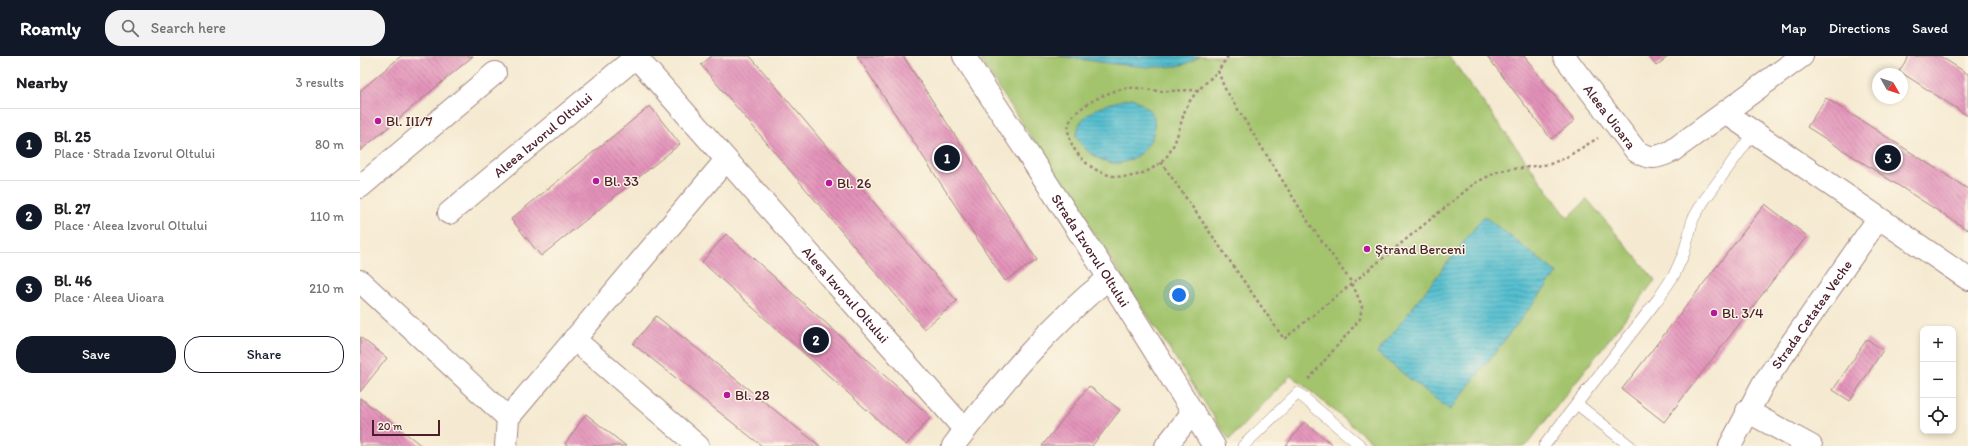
<!DOCTYPE html>
<html lang="en">
<head>
<meta charset="utf-8">
<style>
  :root { --surface:#fff; --page:#f2f2f2; --text:#202124; --muted:#757577; --line:#e0e0e0; --accent:#111827 }
  body { margin:0; font-family:Itim,sans-serif; background:var(--page); color:var(--text) }
  .controls { position:absolute; right:12px; bottom:12px; display:grid; overflow:hidden; border-radius:8px; box-shadow:0 2px 6px #0003 }
  .controls button { width:36px; height:36px; display:grid; place-items:center; padding:0; border:0; border-bottom:1px solid var(--line); background:var(--surface); color:var(--text); font:20px sans-serif }
  .compass { position:absolute; left:1512px; top:12px; width:36px; height:36px; border-radius:50%; background:var(--surface); box-shadow:0 2px 6px #0003; rotate:129deg }
  .scale { position:absolute; left:12px; bottom:10px; width:68px; box-sizing:border-box; padding-left:4px; border:2px solid #4a1f2b; border-top:0; font-size:11px; line-height:14px; white-space:nowrap; color:#4a1f2b; -webkit-text-stroke:3px #fcf5e5; paint-order:stroke }
  .you { position:absolute; left:819px; top:239px; width:14px; height:14px; margin:-10px; border:3px solid #fff; border-radius:50%; background:#1a73e8; box-shadow:0 0 0 6px #1a73e833 }
  .badge { display:grid; place-items:center; width:26px; height:26px; border-radius:50%; background:var(--accent); color:#fff; font-size:13px; font-weight:700 }
  .pin { position:absolute; translate:-50% -50%; border:2px solid #fff; box-shadow:0 1px 4px #0006 }
  .list { margin:0; padding:0; list-style:none }
  h2 { display:flex; justify-content:space-between; align-items:center; height:52px; margin:0; padding:0 16px; font-size:17px }
  h2 small { font-size:13px; font-weight:400; color:var(--muted) }
  .list li { display:grid; grid-template-columns:26px 1fr auto; gap:12px; align-items:center; box-sizing:border-box; height:72px; padding:0 16px; border-top:1px solid var(--line) }
  .list b { display:block; font-size:15px; white-space:nowrap }
  .list p { margin:0; font-size:13px; white-space:nowrap; color:var(--muted) }
  .list em { font-size:13px; font-style:normal; color:var(--muted) }
  .actions { display:flex; gap:8px; padding:12px 16px }
  .actions a { flex:1; padding:9px 0; border:1px solid var(--accent); border-radius:16px; text-align:center; font-size:14px; color:var(--accent) }
  .actions .main { background:var(--accent); color:#fff }
  .icon { flex:none; width:22px; height:22px; fill:none; stroke:currentColor; stroke-width:2; stroke-linecap:round; stroke-linejoin:round }
  .map { position:relative; flex:none; width:1608px; height:390px; overflow:hidden }
  header { display:flex; align-items:center; gap:24px; box-sizing:border-box; height:56px; padding:0 20px; background:var(--accent); color:#fff }
  header strong { font-size:19px }
  nav { display:flex; gap:22px; margin-inline-start:auto; font-size:14px }
  .search { width:280px; height:36px; background:var(--page); display:flex; align-items:center; gap:10px; box-sizing:border-box; padding:0 14px; border-radius:16px; color:var(--muted); font-size:15px }
  main { display:flex }
  aside { flex:1; background:var(--surface) }
  .map>svg:first-child { display:block }
  .pitch { fill:#a3c46d; stroke:#76724c }
  .water { fill:url(#water-rules); stroke:#4f6f7e }
  .building { fill:url(#building-back-hatch) }
  .lines { fill:none; stroke-linecap:round; stroke-linejoin:round }
  .service-casing { stroke:#a0847e; stroke-width:12 }
  .minor-casing { stroke:#a0847e; stroke-width:24 }
  .path { stroke:#a0847e; stroke-width:2.5; stroke-dasharray:3 3; stroke-linecap:butt }
  .service { stroke:#fff; stroke-width:11 }
  .minor { stroke:#fff; stroke-width:22 }
  .poi-dot { fill:#b5179e; stroke:#fcf5e5; stroke-width:1.5 }
  .labels { text-anchor:middle; stroke-width:3; stroke-linejoin:round; paint-order:stroke }
  .street-label { font-size:14px; fill:#4a1f2b; stroke:#fcf5e5 }
  .poi-label { font-size:14px; fill:#4a1f2b; stroke:#fcf5e5; text-anchor:start }
</style>
</head>
<body>
<header>
<strong>Roamly</strong>
<div class="search"><svg class="icon" aria-label="search" viewBox="0 0 24 24"><circle cx="10" cy="10" r="6"/><path d="M15 15l6 6"/></svg>Search here</div>
<nav><a>Map</a><a>Directions</a><a>Saved</a></nav>
</header>
<main>
<aside>
<h2>Nearby<small>3 results</small></h2>
<ul class="list">
<li><span class="badge">1</span><div><b>Bl. 25</b><p>Place · Strada Izvorul Oltului</p></div><em>80 m</em></li>
<li><span class="badge">2</span><div><b>Bl. 27</b><p>Place · Aleea Izvorul Oltului</p></div><em>110 m</em></li>
<li><span class="badge">3</span><div><b>Bl. 46</b><p>Place · Aleea Uioara</p></div><em>210 m</em></li>
</ul>
<div class="actions"><a class="main">Save</a><a>Share</a></div>
</aside>
<div class="map">
<svg width="1608" height="390" viewBox="0 0 1608 390">
  <defs>
    <pattern id="water-rules" width="6" height="5" patternUnits="userSpaceOnUse"><rect width="6" height="5" fill="#54bfd0"/><path d="M0 2.5h6" fill="none" stroke="#489ba9"/></pattern>
    <pattern id="building-back-hatch" width="6" height="6" patternUnits="userSpaceOnUse"><rect width="6" height="6" fill="#e392b9"/><path d="M-1 5l2 2M0 0l6 6M5-1l2 2" fill="none" stroke="#ba7797"/></pattern>
  </defs>
  <rect width="100%" height="100%" fill="#fcf5e5"/>
  <filter id="ink" filterUnits="userSpaceOnUse"><feTurbulence type="fractalNoise" baseFrequency=".025" numOctaves="2"/><feDisplacementMap in="SourceGraphic" scale="8" xChannelSelector="R" yChannelSelector="G"/><feConvolveMatrix kernelMatrix="1 2 1 2 8 2 1 2 1" color-interpolation-filters="sRGB"/></filter>
  <filter id="wash" filterUnits="userSpaceOnUse"><feTurbulence type="fractalNoise" baseFrequency=".012" numOctaves="4" result="noise"/><feDisplacementMap in="SourceGraphic" scale="16" xChannelSelector="R" yChannelSelector="G"/><feGaussianBlur stdDeviation="0.9" result="paint"/><feColorMatrix in="noise" values="0 0 0 0 0 0 0 0 0 0 0 0 0 0 0 0 0 1.4 0 .05"/><feComposite in="paint" operator="in"/></filter>
  <g filter="url(#wash)">
    <rect width="100%" height="100%" fill="#f5ead1"/>
    <path class="pitch" d="M618,0H1089L1208,162L1227,143L1295,224L1166,390H1017L931,319L869,384Z"/>
    <path class="water" d="M700,0H839C833,5 824,9 817,10C783,14 734,5 700,0Z
      M772,42C780,47 788,51 793,59C795,63 794,67 794,71C794,88 775,106 758,107C741,108 723,94 716,80C718,76 718,70 720,67C729,52 756,45 772,42Z
      M1124,160L1197,217L1090,354L1017,297Z"/>
    <g id="blocks">
      <path class="building" d="M41,0H113L0,95V35Z
        M351,0H390L597,245L564,273L341,9Z
        M497,0H543L677,204L645,225Z
        M1127,0H1164L1214,65L1191,83Z
        M1288,0H1309L1296,10Z
        M1549,0H1580L1608,18V60L1539,15Z
        M1466,42L1608,133V174L1447,71Z
        M290,50L320,88L181,200L151,163Z
        M1405,148L1447,180L1304,366L1262,333Z
        M366,178L571,361L546,389L342,206Z
        M296,260L460,390H402L273,288Z
        M0,281L27,302L0,336Z
        M1507,283L1523,294L1490,345L1473,334Z
        M729,330L760,354L732,390H682Z
        M0,342L62,390H0Z
        M226,358L266,390H207L205,388Z
        M944,366L974,390H926Z"/>
    </g>
  </g>
  <g filter="url(#ink)">
    <use href="#blocks" fill-opacity="0" stroke="#a0847e" stroke-width="1"/>
    <g class="lines">
      <g class="service-casing">
        <path id="service" d="M1217,348L1270,390
          M883,390L938,337L1001,390
          M1184,390L1298,243L1314,219L1324,197L1333,163L1343,146L1394,76"/>
      </g>
      <g class="minor-casing">
        <g id="minor">
          <path id="s1" d="M604,0L749,222L854,390"/>
          <path id="s2" d="M1204,0L1276,95C1290,104 1297,102 1312,95L1442,0"/>
          <path id="s3" d="M276,1L605,374"/>
          <path d="M1366,57L1608,223"/>
          <path d="M0,131L135,17"/>
          <path id="s4" d="M89,157L277,0"/>
          <path d="M0,225L148,362"/>
          <path d="M214,283L338,390"/>
          <path d="M1387,355L1451,390"/>
          <path d="M146,390L148,362L366,104"/>
          <path d="M593,390C641,328 687,271 749,222"/>
          <path d="M806,390L833,356"/>
          <path id="s5" d="M1370,390L1403,328L1518,163"/>
        </g>
      </g>
      <path class="path" d="M868,0L858,15L864,31L951,170L992,227L1002,250L1000,263L948,324
        M839,34C827,34 814,35 802,35C792,35 780,31 769,32C757,33 743,39 732,45C724,50 712,58 709,68C707,78 710,86 715,94C735,124 773,130 801,106C817,93 819,69 826,52C833,37 847,26 858,15
        M801,106L924,283L1115,127L1139,115L1190,108L1205,102L1238,82"/>
      <use href="#service" class="service"/>
      <use href="#minor" class="minor"/>
    </g>
  </g>
  <g class="poi-dot">
    <circle cx="18" cy="65" r="4"/>
    <circle cx="236" cy="125" r="4"/>
    <circle cx="469" cy="127" r="4"/>
    <circle cx="1007" cy="193" r="4"/>
    <circle cx="1354" cy="257" r="4"/>
    <circle cx="367" cy="339" r="4"/>
  </g>
  <g class="labels">
    <g class="street-label">
      <text dy="5" stroke="none"><textPath href="#s2" startOffset="76">Aleea Uioara</textPath></text>
      <text dy="5" stroke="none"><textPath href="#s4" startOffset="122">Aleea Izvorul Oltului</textPath></text>
      <text dy="5" stroke="none"><textPath href="#s1" startOffset="232">Strada Izvorul Oltului</textPath></text>
      <text dy="5" stroke="none"><textPath href="#s3" startOffset="317">Aleea Izvorul Oltului</textPath></text>
      <text dy="5" stroke="none"><textPath href="#s5" startOffset="155">Strada Cetatea Veche</textPath></text>
    </g>
    <g class="poi-label">
      <text x="26" y="70">Bl. III/7</text>
      <text x="244" y="130">Bl. 33</text>
      <text x="477" y="132">Bl. 26</text>
      <text x="1015" y="198">Ștrand Berceni</text>
      <text x="1362" y="262">Bl. 3/4</text>
      <text x="375" y="344">Bl. 28</text>
    </g>
  </g>
</svg>
<div class="controls">
<button>+</button>
<button>−</button>
<button><svg class="icon" aria-label="locate" viewBox="0 0 24 24"><circle cx="12" cy="12" r="6"/><path d="M12 2v4M12 18v4M2 12h4M18 12h4"/></svg></button>
</div>
<svg class="compass" viewBox="-18 -18 36 36"><path d="M0-13l5 13h-10z" fill="#e53935"/><path d="M0 13l5-13h-10z" fill="#757577"/></svg>
<div class="scale">20 m</div>
<div class="you"></div>
<div class="pin badge" style="left:587px;top:102px">1</div>
<div class="pin badge" style="left:456px;top:284px">2</div>
<div class="pin badge" style="left:1528px;top:102px">3</div>
</div>
</main>
</body>
</html>
